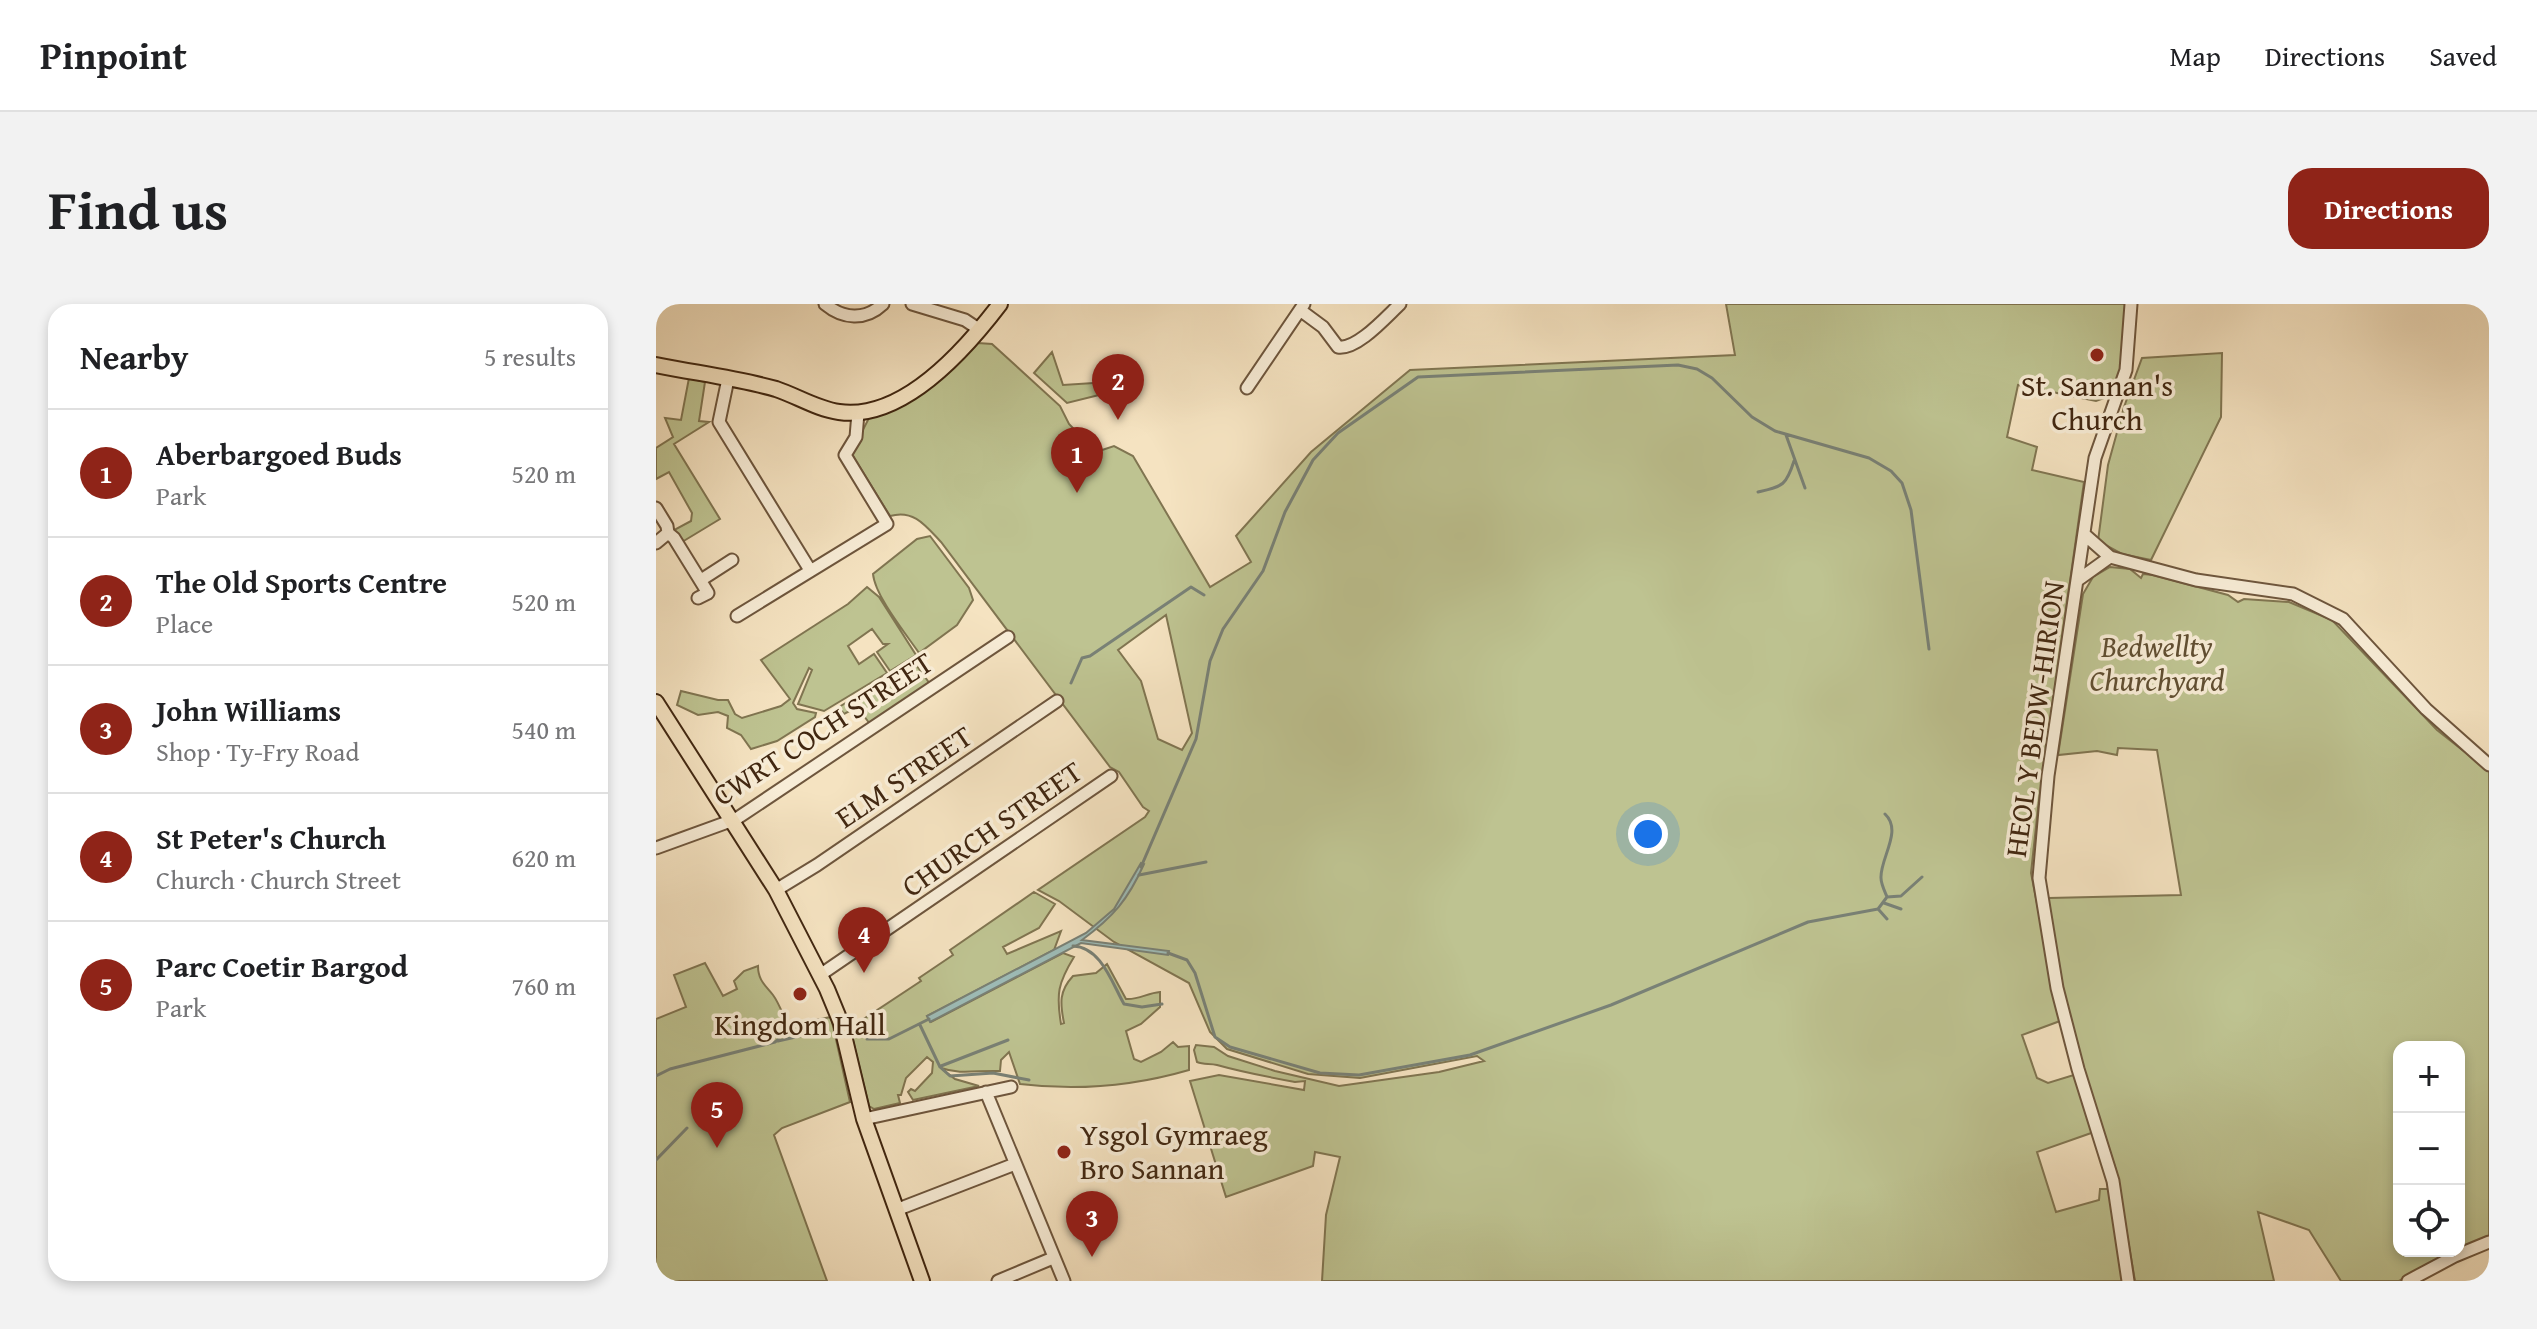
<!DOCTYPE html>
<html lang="en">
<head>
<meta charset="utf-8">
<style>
  :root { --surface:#fff; --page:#f2f2f2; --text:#202124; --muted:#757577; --line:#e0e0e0; --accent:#8f2418 }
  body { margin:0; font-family:"Gentium Book Plus",serif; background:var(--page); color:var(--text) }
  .controls { position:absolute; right:24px; bottom:24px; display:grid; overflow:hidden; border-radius:16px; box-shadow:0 4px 12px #0003 }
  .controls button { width:72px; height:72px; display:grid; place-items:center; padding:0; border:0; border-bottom:2px solid var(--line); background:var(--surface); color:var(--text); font:40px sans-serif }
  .you { position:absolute; left:992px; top:530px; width:28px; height:28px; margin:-20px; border:6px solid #fff; border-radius:50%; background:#1a73e8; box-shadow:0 0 0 12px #1a73e833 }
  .badge { display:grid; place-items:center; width:52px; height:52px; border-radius:50%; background:var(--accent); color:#fff; font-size:26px; font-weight:700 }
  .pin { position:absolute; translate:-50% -66px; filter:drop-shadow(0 2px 4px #0008) }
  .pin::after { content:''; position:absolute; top:42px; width:28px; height:24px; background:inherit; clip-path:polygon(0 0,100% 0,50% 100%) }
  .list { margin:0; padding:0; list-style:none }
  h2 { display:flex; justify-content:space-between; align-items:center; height:104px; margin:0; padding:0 32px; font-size:34px }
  h2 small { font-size:26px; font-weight:400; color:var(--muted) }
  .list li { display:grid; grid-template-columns:52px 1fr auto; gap:24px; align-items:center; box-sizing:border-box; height:128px; padding:0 32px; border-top:2px solid var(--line) }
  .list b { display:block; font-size:30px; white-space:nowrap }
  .list p { margin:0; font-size:26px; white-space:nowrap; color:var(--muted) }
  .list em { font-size:26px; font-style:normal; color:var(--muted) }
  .icon { flex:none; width:44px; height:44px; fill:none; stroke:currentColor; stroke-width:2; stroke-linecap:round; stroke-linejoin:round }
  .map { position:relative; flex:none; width:1833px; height:977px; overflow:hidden; border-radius:24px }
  header { display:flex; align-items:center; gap:48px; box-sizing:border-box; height:112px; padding:0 40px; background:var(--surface); border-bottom:2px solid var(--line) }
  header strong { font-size:38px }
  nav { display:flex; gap:44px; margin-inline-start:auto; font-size:28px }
  .intro { display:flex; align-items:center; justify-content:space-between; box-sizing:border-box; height:192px; padding:0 48px }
  h1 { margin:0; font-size:56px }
  .button { padding:20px 36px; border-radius:24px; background:var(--accent); color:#fff; font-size:28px; font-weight:700 }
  main { display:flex; gap:48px; padding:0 48px }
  aside { flex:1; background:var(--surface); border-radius:24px; box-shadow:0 4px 12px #0003 }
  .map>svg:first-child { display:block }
  .green { fill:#bec391; stroke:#807551; stroke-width:2; fill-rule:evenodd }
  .water { fill:#9ebdb9; stroke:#798176; stroke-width:2 }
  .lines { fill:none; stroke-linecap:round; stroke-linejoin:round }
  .stream { stroke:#798176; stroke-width:3 }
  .minor-casing { stroke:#6e563d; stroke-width:15 }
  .major-casing { stroke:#412711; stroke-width:18 }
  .minor { stroke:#f8edd7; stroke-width:11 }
  .major { stroke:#f5e3c1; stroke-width:14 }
  .poi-dot { fill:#8f2418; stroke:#f8edd7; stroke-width:3 }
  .labels { text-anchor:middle; stroke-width:7; stroke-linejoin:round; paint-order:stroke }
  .poi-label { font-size:30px; fill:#412711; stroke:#f8edd7 }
  .park-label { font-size:30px; font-style:italic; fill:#604e31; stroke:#f8edd7 }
  .street-label { font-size:30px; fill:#412711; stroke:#f8edd7 }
</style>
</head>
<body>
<header>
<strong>Pinpoint</strong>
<nav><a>Map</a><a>Directions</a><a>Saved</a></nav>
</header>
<div class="intro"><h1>Find us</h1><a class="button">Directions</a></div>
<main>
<aside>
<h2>Nearby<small>5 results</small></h2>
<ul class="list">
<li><span class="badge">1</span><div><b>Aberbargoed Buds</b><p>Park</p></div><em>520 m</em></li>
<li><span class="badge">2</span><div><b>The Old Sports Centre</b><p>Place</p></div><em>520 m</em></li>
<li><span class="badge">3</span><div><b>John Williams</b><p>Shop · Ty-Fry Road</p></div><em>540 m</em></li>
<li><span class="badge">4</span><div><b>St Peter's Church</b><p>Church · Church Street</p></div><em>620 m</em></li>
<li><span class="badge">5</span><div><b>Parc Coetir Bargod</b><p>Park</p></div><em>760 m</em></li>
</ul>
</aside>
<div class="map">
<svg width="1833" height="977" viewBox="0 0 1833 977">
  <rect width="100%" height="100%" fill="#f5e3c1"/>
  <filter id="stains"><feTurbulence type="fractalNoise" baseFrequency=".0025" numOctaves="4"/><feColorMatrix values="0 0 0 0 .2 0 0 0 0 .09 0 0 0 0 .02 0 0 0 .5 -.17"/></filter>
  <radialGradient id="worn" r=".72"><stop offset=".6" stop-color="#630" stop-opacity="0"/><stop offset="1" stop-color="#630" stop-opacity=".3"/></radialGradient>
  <path class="green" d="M1070,0H1471C1469,31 1470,64 1454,92L1440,97L1362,81L1351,133L1381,143L1376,166L1428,178L1382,504L1375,569L1404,717L1366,731L1381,774L1392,779L1421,770L1438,828L1381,848L1400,908L1443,896L1444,885H1455L1467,977H666L670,911L684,853L659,848L657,862L570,893L534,777L563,771L648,786L649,777L639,778C612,773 586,768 561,761C554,759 548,761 541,758L538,746L540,741L558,743L572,752L619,767L683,782L783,768L828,757L821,752L704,774L652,770L571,745L554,728L533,679L458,638L403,597L382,586L489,513L493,507L487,503L463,468L454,463L285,238C270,222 258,205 234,212L195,149L213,114C256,102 292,70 322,39L336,40L404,102L413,120L440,148L458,142L477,152L554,283L595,258L580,232L655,148L754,66L1079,51ZM510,311L536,429L526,446L502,435L485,377L462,346Z
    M396,48L407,81L470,77L459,87L411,99L378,69Z
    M1566,49L1565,113L1495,256L1466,250L1442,237L1452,161L1468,103L1486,54Z
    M33,74L49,78L43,117L53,118L18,140L64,215L26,238L18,226L35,217L36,209L13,168L0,175V144L17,133L9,114L25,116Z
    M274,232L313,284L317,296L301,321L263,349C250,330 219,292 217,270L261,235Z
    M1454,263L1474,265L1485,274L1487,270L1497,271L1572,291L1582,298L1588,295L1633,298L1676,316L1781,426L1833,467V936L1815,942L1807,941L1803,945V743H1743V947H1801L1743,977H1685L1653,926L1602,908L1618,977H1479L1460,866L1418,736L1400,655L1392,599L1393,594L1525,591L1501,446L1462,444L1461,451L1441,447L1402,451L1427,290L1437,273Z
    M211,283L223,293L260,351L234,367L221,348L232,340H227L216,325L192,342L203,360L218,350L231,369L168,407L142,400L156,366L153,364L137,399L141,405L160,409L159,413L121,437L95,445L85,431L71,424L72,412L62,408L42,411L21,401L25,387L62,396H72L79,410L86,414L125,402L134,395L105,356L192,300Z
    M258,358L274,380L214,420L201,403L188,410L183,403Z
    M378,588L399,600L383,624L347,643L351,650L405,627L398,646L271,712L275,718L407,649L418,653C402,679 400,690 405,720L408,719C404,699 403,687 417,672L440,669L451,660L470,695C483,696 491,689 504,688V703L485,720L470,727L478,755L485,758L505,748L517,738L522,743L533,742V766C478,782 421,787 364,780L353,748L345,756L344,767C321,766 305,771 285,764L299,775L323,782L257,796L252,788L255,785L259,787L276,769L277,758L271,753L250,774L245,791H242L244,799L218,805L213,802L194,724L265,677L263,674L297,651L294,646Z
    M49,659L67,692L81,685L78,677L88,667L102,662C102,676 109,681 117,691C123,699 127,711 132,721L175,713L194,798L126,824L118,831L171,977H0V715L30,703L18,671Z"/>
  <path class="water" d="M485,559L488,560C472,596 457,613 426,636L513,647L512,651L425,639L274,718L271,712L430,629L458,605Z"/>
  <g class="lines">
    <path class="stream" d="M1130,131L1149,184
      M1102,188C1127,182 1130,182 1138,157
      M415,379L426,354L434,352L535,283L548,291
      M485,563L540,435L554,357L567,325L607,267L629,208L657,156L682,129L762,73L1022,61L1041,65L1056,74L1096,113L1119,127L1213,154L1235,167L1246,179L1255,206L1273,345
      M483,571L550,558
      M1231,593L1245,592L1266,573
      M1228,599L1245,605
      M1223,606L1231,615
      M417,642C445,643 456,679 468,700L486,703L506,700
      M512,649L531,656L539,669L559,733L574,743L664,769L703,771L814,751L955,701L1152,618L1222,605L1231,593C1229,588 1225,580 1225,574C1224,554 1247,527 1229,510
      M264,721L284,763L294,772L337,769L373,776
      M211,735H233L273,715
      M122,737L170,726
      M285,762L352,736
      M0,772L14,765L119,738L123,735
      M0,856L31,824"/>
    <g class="minor-casing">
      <path id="minor" d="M169,0C187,15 209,17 227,0
        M256,0L309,16L324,26
        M644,6L667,23L682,43C701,46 730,13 744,0
        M72,75L63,118L154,266
        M591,84L648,0
        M0,204L11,222L12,229L0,239
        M12,229L18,234L52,289L42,294
        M1429,231L1454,253L1540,276L1637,290L1687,315L1770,405L1833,461
        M45,276L76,256
        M1422,276L1454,253
        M81,312L231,220L189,151L200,133L202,109
        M0,544L80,515L352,333
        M120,586L161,561L401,397
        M164,671L455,472
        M330,788L408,977
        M208,815L355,783
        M240,906L359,860
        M342,977L397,954
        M1472,977L1457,877L1422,765L1401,684L1383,574L1392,472L1439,154L1470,66L1475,0
        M1752,977L1799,952L1833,938"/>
    </g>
    <g class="major-casing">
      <path id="major" d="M0,61C39,69 81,74 120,85C141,92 161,105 183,108C247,117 309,46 344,0
        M0,398L120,586L171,685L185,719L208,815L266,977"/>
    </g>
    <use href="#minor" class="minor"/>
    <use href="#major" class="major"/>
  </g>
  <g class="poi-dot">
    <circle cx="1441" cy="51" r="8"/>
    <circle cx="144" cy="690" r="8"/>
    <circle cx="408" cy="848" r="8"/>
  </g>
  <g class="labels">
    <g class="poi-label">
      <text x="1441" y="92">St. Sannan's<tspan x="1441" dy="34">Church</tspan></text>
      <text x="144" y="731">Kingdom Hall</text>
      <text x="424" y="841" text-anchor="start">Ysgol Gymraeg<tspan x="424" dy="34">Bro Sannan</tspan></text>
    </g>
    <g class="park-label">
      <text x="1501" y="353">Bedwellty<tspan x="1501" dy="34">Churchyard</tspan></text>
    </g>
    <g class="street-label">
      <text transform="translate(1379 415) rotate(-82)" y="10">HEOL Y BEDW-HIRION</text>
      <text transform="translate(167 425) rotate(-33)" y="10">CWRT COCH STREET</text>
      <text transform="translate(248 473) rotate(-34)" y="10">ELM STREET</text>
      <text transform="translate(336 525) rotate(-35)" y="10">CHURCH STREET</text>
    </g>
  </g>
  <rect width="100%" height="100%" filter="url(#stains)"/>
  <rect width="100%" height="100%" fill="url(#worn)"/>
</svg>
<div class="controls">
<button>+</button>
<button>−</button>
<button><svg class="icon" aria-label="locate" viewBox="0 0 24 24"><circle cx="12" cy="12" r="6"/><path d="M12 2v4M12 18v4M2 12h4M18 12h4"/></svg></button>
</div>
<div class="you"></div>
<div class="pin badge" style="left:421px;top:189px">1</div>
<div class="pin badge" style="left:462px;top:116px">2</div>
<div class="pin badge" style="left:436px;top:953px">3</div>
<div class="pin badge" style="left:208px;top:669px">4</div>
<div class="pin badge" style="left:61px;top:844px">5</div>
</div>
</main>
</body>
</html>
